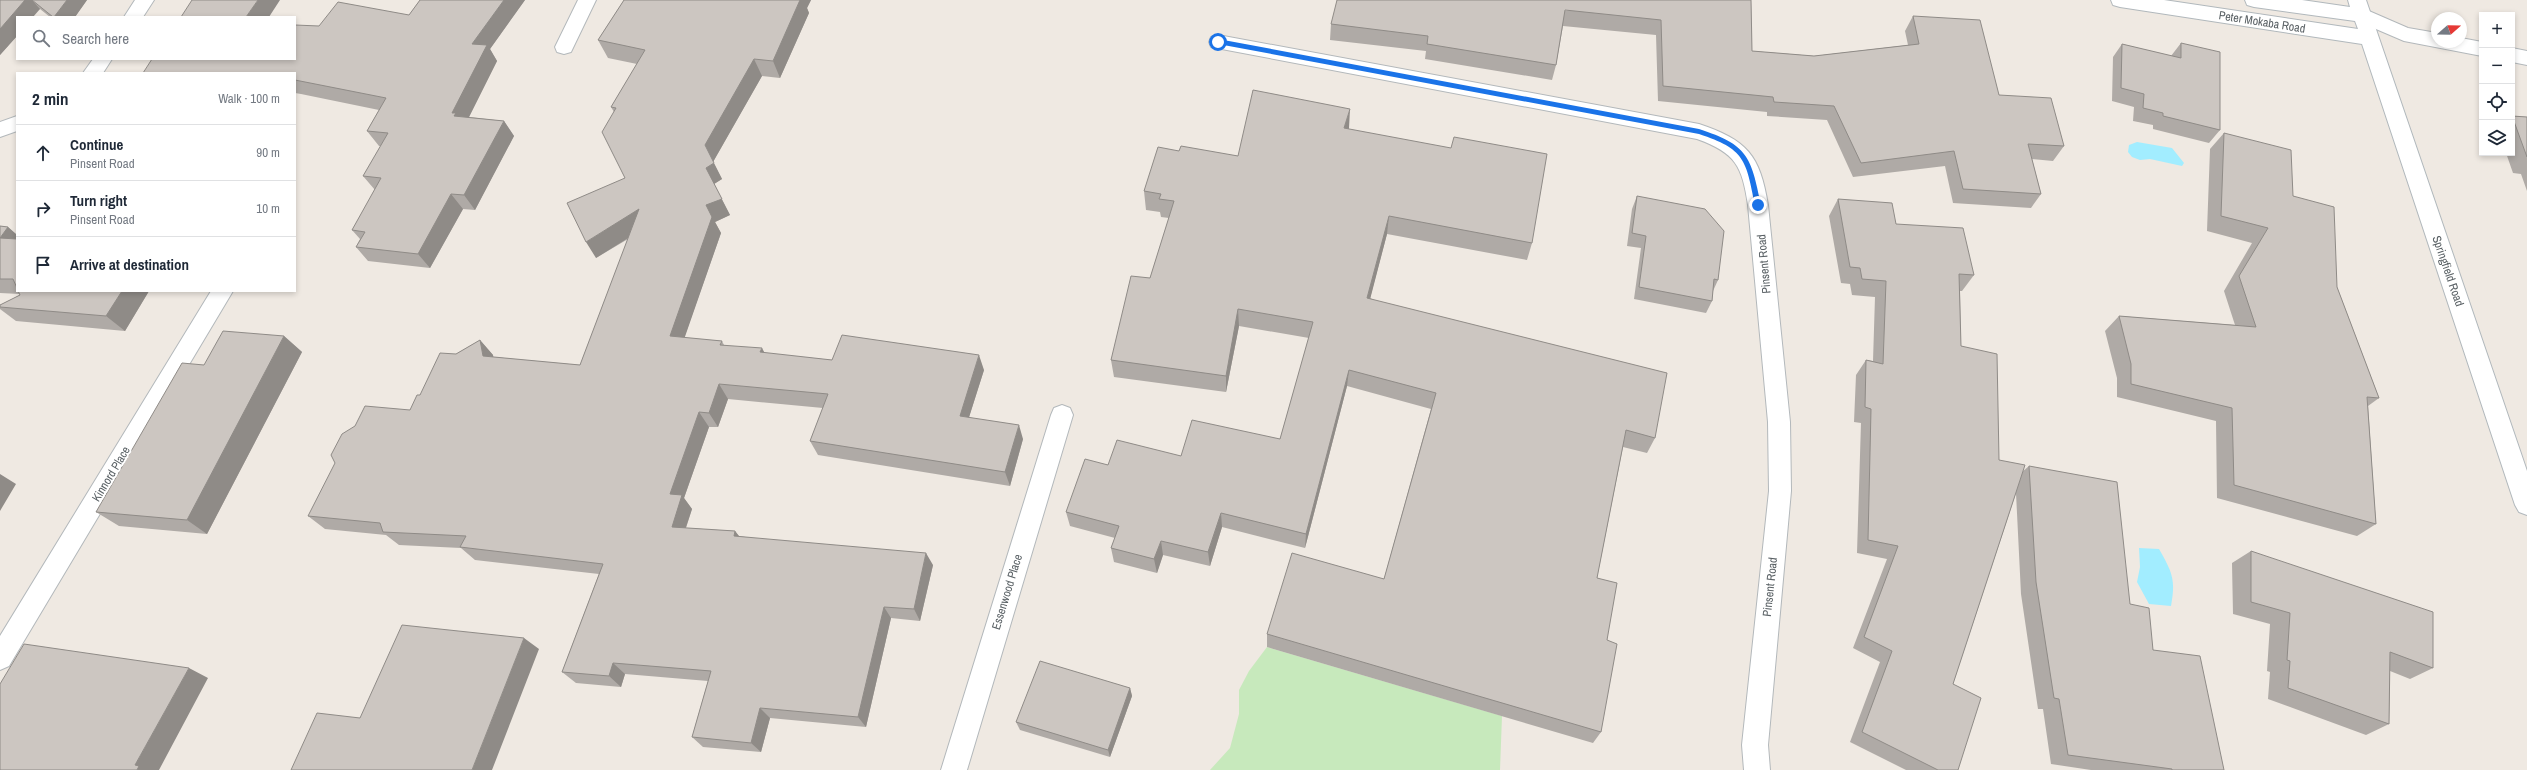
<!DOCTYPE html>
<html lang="en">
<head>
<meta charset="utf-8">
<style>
  :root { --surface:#fff; --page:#f2f2f3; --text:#1f2937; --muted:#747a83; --line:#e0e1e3 }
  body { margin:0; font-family:"Archivo Narrow",sans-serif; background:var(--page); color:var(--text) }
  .controls { position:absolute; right:12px; top:12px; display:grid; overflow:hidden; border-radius:0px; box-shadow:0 2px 6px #0003 }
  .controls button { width:36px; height:36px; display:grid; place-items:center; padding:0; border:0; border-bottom:1px solid var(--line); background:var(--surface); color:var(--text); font:20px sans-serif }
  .compass { position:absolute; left:2431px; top:12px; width:36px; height:36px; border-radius:50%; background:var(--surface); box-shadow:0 2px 6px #0003; rotate:70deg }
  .stop { position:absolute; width:12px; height:12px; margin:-9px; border:3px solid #1a73e8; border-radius:50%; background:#fff }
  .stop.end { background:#1a73e8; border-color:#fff; box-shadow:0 1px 4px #0008 }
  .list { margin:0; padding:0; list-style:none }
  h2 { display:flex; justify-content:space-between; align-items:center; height:52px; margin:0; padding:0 16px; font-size:17px }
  h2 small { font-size:13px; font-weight:400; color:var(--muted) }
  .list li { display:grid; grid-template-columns:26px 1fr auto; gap:12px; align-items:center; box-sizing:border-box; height:56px; padding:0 16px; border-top:1px solid var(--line) }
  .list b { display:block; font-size:15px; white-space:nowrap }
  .list p { margin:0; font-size:13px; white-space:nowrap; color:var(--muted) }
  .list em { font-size:13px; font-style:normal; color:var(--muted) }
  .icon { flex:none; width:22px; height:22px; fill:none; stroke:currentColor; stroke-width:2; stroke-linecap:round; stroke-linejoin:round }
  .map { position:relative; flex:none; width:2527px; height:770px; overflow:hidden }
  .search { position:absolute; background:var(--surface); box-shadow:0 2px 6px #0003; left:16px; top:16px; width:280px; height:44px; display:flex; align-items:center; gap:10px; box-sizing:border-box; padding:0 14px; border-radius:0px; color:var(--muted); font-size:15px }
  .panel { position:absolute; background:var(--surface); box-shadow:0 2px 6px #0003; left:16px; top:72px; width:280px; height:220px; border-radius:0px }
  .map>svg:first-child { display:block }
  .green { fill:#c7e9bc }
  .water { fill:#a2edff }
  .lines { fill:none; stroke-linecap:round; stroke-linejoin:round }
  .street-casing { stroke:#b3b8bb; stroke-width:2 }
  .secondary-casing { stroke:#b1b8bc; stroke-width:2 }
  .street { fill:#fff; fill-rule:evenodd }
  .secondary { fill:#fff; fill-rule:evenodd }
  .wall { fill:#afaaa6 }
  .shaded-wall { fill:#8f8b87 }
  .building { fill:#ccc6c1; stroke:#8f8b87 }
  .route { fill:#1a73e8 }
  .labels { text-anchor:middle; stroke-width:4; stroke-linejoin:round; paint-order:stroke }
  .street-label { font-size:12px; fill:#5a6165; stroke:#fff }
</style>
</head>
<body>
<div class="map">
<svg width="2527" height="770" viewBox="0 0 2527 770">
  <rect width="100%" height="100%" fill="#efe9e2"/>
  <path class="green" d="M1267,647L1502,716L1500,770H1210L1230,748L1239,714V690L1249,671Z"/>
  <path class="water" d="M2137,142L2172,148L2184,163L2182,166L2150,159L2140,160L2132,157L2128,152L2129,145Z
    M2139,548L2159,549C2172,572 2176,579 2171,606L2149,604L2137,582L2140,567Z"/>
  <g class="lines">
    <g class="street-casing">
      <path id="street" d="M135,0H154L143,17H124Z
        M578,0H596L571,52L564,54L557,52L555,47Z
        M2362,8L2408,28L2437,33V42H2461V38L2482,42V56L2404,41L2355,20L2353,15L2355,10Z
        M1218,35L1699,124C1747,140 1760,155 1768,205L1790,422L1791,491L1768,745L1770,770H1744L1742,745L1769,491L1768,422L1748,205C1742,166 1736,153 1697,139L1211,47L1209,42L1211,37Z
        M2512,48L2527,51V65L2512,62Z
        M93,59H112L103,73H83Z
        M17,116V131L0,137V122Z
        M211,291H233L9,666L0,670V636Z
        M1062,405L1070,408L1073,415L967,770H941L1051,415L1054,408Z"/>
    </g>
    <g class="secondary-casing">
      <path id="secondary" d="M2111,0H2164L2358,29L2355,21L2254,7L2247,5L2245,0H2302L2350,7L2348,0H2366L2527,471V515L2519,512L2515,505L2362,44L2120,7L2113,5Z"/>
    </g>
    <use href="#street" class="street"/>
    <use href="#secondary" class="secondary"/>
  </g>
  <path class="wall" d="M0,0H87L75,17H50L40,9L17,17V36L0,55Z
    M420,0H525L490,49L497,61L469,117L504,121L514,136L475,210L463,209L430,268L368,261L356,247L360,239L352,230L375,190L363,176L381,146H379L367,131L379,110L301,94L295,93V73L319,26L409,15Z
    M624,0H811L807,8L809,13L780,78L762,76L713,162L722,179L714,184L730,215L715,222L721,233L684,338L722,341L724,345L764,353L832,360L984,370L969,417L1023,439L1010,486L818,455L810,441L823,408L728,399L718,427H709L684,498L692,509L686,528L735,531L739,536L933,565L920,621L891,618L866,727L770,718L761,752L703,747L692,737L708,681L625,674L621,687L576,683L562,672L599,574L475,560L461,548L399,545L386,535L325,529L308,516L410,410L420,395L456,354L480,340L493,355V357L580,365L628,239L596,258L625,178L614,112L611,107L637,64L608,58L598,40Z
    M1751,0L1752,51L1814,56L1908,45L1905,31L1913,16L1999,95L2064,146L2053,161L2032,159L2041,194L2031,208L1953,203L1945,166L1853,177L1827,120L1767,116V112L1658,101L1656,35L1563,26L1556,65L1552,80L1425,59L1426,51L1330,40L1331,24Z
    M2181,43L2220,130L2209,143L2153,129V125L2133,121L2134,107L2112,101L2113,57L2122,44L2171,56Z
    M2512,116L2527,117V191L2521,174L2513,173L2506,153H2512Z
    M1349,128V129L1532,243L1527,260L1387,234L1370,298L1655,438L1647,453L1623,447L1597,578L1607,640L1601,732L1593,743L1267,647V634L1384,579L1431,409L1347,386L1305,548L1222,527L1210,566L1163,555L1157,573L1114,562L1111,548L1115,538L1070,526L1066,512L1108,465L1181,456L1280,439L1309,338L1239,326L1226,392L1114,377L1111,360L1150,278L1169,218L1161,217L1160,212L1146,210L1144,191L1179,151L1238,156Z
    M2224,133L2293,196L2337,287L2379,398L2368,406L2376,524L2357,536L2217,498L2216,421L2117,397V378L2105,331L2119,316L2235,325L2224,291L2252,243L2207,231L2210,149Z
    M1637,196L1718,280L1713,291L1712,301L1706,313L1634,299L1641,248L1627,246L1632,209Z
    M1838,199L1896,224L1974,275L1962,291H1960L1961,346L1999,460L2022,472L2029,466L2130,604L2153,650L2224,770H2091L2051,764L2043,709H2038L2021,594L2016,493L1953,684L1958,770H1906L1850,742L1880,662L1853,648L1887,559L1857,553L1861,423L1854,422L1856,375L1866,360L1873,361L1875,297L1852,295L1850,284L1841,283L1829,216Z
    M0,226L8,227L17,235V291H149L125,331L16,321L0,309V305L20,295V294L0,293Z
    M284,336L302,352L207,534L119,526L96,512L204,365Z
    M2251,551L2433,668L2410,679L2390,671L2389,724L2366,735L2268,699L2270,672L2267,671L2270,624L2233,614L2232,563Z
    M1130,688L1132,696L1110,757L1020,730L1016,722Z"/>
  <path class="shaded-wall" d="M25,0H32L40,9L33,17H17V36L0,55V29Z
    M67,0H87L75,17H54Z
    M258,0H280L269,17H246Z
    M504,0H525L490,49L497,61L465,125L454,116L452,113L472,44Z
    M800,0H811L807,8L809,13L780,78L773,61Z
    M754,59L762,76L713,162L705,145Z
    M1350,109L1349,128L1343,147L1344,128Z
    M504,121L514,136L475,210L464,195Z
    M714,163L722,179L714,184L730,215L715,222L721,233L680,351L670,336L706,205V168Z
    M451,194L463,209L430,268L418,254Z
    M639,209L649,225L596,258L586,242Z
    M1389,216L1387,234L1366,315L1367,298Z
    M8,227L17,235V251L0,238Z
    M122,291H149L125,331L106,316Z
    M1238,309L1239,326L1226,392V376Z
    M284,336L302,352L207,534L187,520Z
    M480,340L493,355L496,371L483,356Z
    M762,348L770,363L760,352Z
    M979,355L984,370L965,430L960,416Z
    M1349,370L1347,386L1305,548L1306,534Z
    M719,384L728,399L718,427L709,413Z
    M699,412L709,427L684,498L692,509L682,539L672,527L670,494Z
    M1019,425L1023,439L1010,486L1005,472Z
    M0,474L16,484L0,511Z
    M1221,513L1222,527L1210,566L1208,552Z
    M735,531L745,544L734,536Z
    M1161,541L1163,555L1157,573L1154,559Z
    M926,553L933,565L920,621L914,609Z
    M884,607L891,618L866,727L858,717Z
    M524,638L539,649L492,770H472Z
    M613,663L625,674L621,687L609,676Z
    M189,668L208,678L159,770H137L135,765Z
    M1130,688L1132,696L1110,757L1108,750Z
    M760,708L770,718L761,752L751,743Z"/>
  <path class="building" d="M0,0H25L0,29Z
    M32,0H67L54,17H53Z
    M192,0H258L246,17H181Z
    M420,0H504L472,44L487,45L452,113H456L454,116L504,121L464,195L451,194L418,254L356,247L365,232L352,230L381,178L363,176L388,133L367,131L386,98L295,80V73H143L152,59H295V25L319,26L338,2L409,15Z
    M624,0H800L773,61L754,59L705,145L714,163L706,168L722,199L706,205L712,217L670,336L722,341L720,345L762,348L760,352L832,360L842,335L979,355L960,416L1019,425L1005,472L810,441L828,394L719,384L709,413L699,412L670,494L682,495L672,527L735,531L734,536L926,553L914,609L884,607L858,717L760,708L751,743L692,737L711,671L613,663L609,676L562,672L603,564L460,547L466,536L383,532L380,523L308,516L335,463L331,455L342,434L355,426L365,406L410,410L417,395H420L440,353L456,354L480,340L483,356L580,365L639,209L586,242L567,203L625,178L602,132L616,108L611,107L645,50L598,40Z
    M1337,0H1751L1752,51L1814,56L1919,44L1913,16L1980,20L1999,95L2051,98L2064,146L2028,144L2041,194L1963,189L1954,151L1861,163L1834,106L1774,102L1773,97L1663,86L1661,20L1565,10L1556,65L1427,44L1428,36L1331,24Z
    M2181,43L2220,52V130L2163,116V113L2143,108L2144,94L2121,88L2122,44L2181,58Z
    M1253,90L1350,109L1344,128L1451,148L1454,137L1547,154L1532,243L1389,216L1367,298L1667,373L1655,438L1626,430L1597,578L1617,583L1607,640L1617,644L1601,732L1267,634L1292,553L1384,579L1436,393L1349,370L1306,534L1221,513L1208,552L1161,541L1154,559L1111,548L1119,526L1066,512L1085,459L1108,465L1117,440L1181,456L1192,420L1280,439L1313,322L1238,309L1226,376L1111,360L1131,276L1150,278L1174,201L1159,199L1161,194L1144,191L1158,147L1179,151L1181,146L1238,156Z
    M2512,116L2527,117V157Z
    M2224,133L2291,150L2293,196L2334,207L2337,287L2379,398L2367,397L2376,524L2234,485L2232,408L2131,384V364L2119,316L2256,327L2239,276L2268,228L2221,216Z
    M1637,196L1705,209L1724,231L1718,280L1714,279L1712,301L1639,287L1646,236L1632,233Z
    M1838,199L1892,203L1896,224L1963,228L1974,275L1959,274L1961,346L1997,354L1999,460L2025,465L1953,684L1981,698L1958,770H1938L1862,732L1892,651L1864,637L1898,546L1868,540L1871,409L1865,407L1866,360L1883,364L1886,281L1862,279L1860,268L1850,267Z
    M0,226L8,227L0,238Z
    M0,238L17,239V288L13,279H0Z
    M18,291H122L106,316L0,307V305L20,295Z
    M223,331L284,336L187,520L96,512L182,363L204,365Z
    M2029,466L2117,482L2130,604L2149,608L2153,650L2200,656L2224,770H2172V769L2068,755L2059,699L2054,698L2036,582Z
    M2251,551L2433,612V668L2390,652L2389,724L2288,688L2290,661L2287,660L2290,613L2251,602Z
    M402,625L524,638L472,770H291L317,713L360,718Z
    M24,644L189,668L135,765L139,766L137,770H0V684Z
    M1040,661L1130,688L1108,750L1016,722Z"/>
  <path class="route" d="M1218,39L1699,129C1748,145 1751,156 1761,205L1758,207L1755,205C1746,160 1745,149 1699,134L1218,44L1215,42Z"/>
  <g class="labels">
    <g class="street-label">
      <text transform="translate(2262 22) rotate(9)" y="4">Peter Mokaba Road</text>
      <text transform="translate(1764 264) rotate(-95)" y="4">Pinsent Road</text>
      <text transform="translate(2448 271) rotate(71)" y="4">Springfield Road</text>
      <text transform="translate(111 474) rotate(-59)" y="4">Kinnord Place</text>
      <text transform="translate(1770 587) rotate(-84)" y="4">Pinsent Road</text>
      <text transform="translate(1007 592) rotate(-73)" y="4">Essenwood Place</text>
    </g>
  </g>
</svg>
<div class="controls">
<button>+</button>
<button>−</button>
<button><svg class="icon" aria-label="locate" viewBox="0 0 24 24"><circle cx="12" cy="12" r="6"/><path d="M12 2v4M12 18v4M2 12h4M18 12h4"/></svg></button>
<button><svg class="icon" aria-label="layers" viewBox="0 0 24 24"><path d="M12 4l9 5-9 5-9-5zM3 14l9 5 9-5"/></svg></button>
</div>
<svg class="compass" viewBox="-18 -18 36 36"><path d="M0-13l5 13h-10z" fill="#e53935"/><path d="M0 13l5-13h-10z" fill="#747a83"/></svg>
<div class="stop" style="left:1218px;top:42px"></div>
<div class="stop end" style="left:1758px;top:205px"></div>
<div class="search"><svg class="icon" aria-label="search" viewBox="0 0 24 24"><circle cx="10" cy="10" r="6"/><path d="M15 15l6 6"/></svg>Search here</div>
<section class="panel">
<h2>2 min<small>Walk · 100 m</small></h2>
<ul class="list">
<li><svg class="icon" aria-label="ahead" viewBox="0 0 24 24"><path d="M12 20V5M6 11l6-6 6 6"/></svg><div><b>Continue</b><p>Pinsent Road</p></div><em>90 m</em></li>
<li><svg class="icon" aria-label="right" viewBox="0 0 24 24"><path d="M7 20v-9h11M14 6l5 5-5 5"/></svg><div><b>Turn right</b><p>Pinsent Road</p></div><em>10 m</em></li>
<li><svg class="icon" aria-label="arrive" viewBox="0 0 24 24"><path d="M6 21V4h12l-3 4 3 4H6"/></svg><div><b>Arrive at destination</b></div></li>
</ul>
</section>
</div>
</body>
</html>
